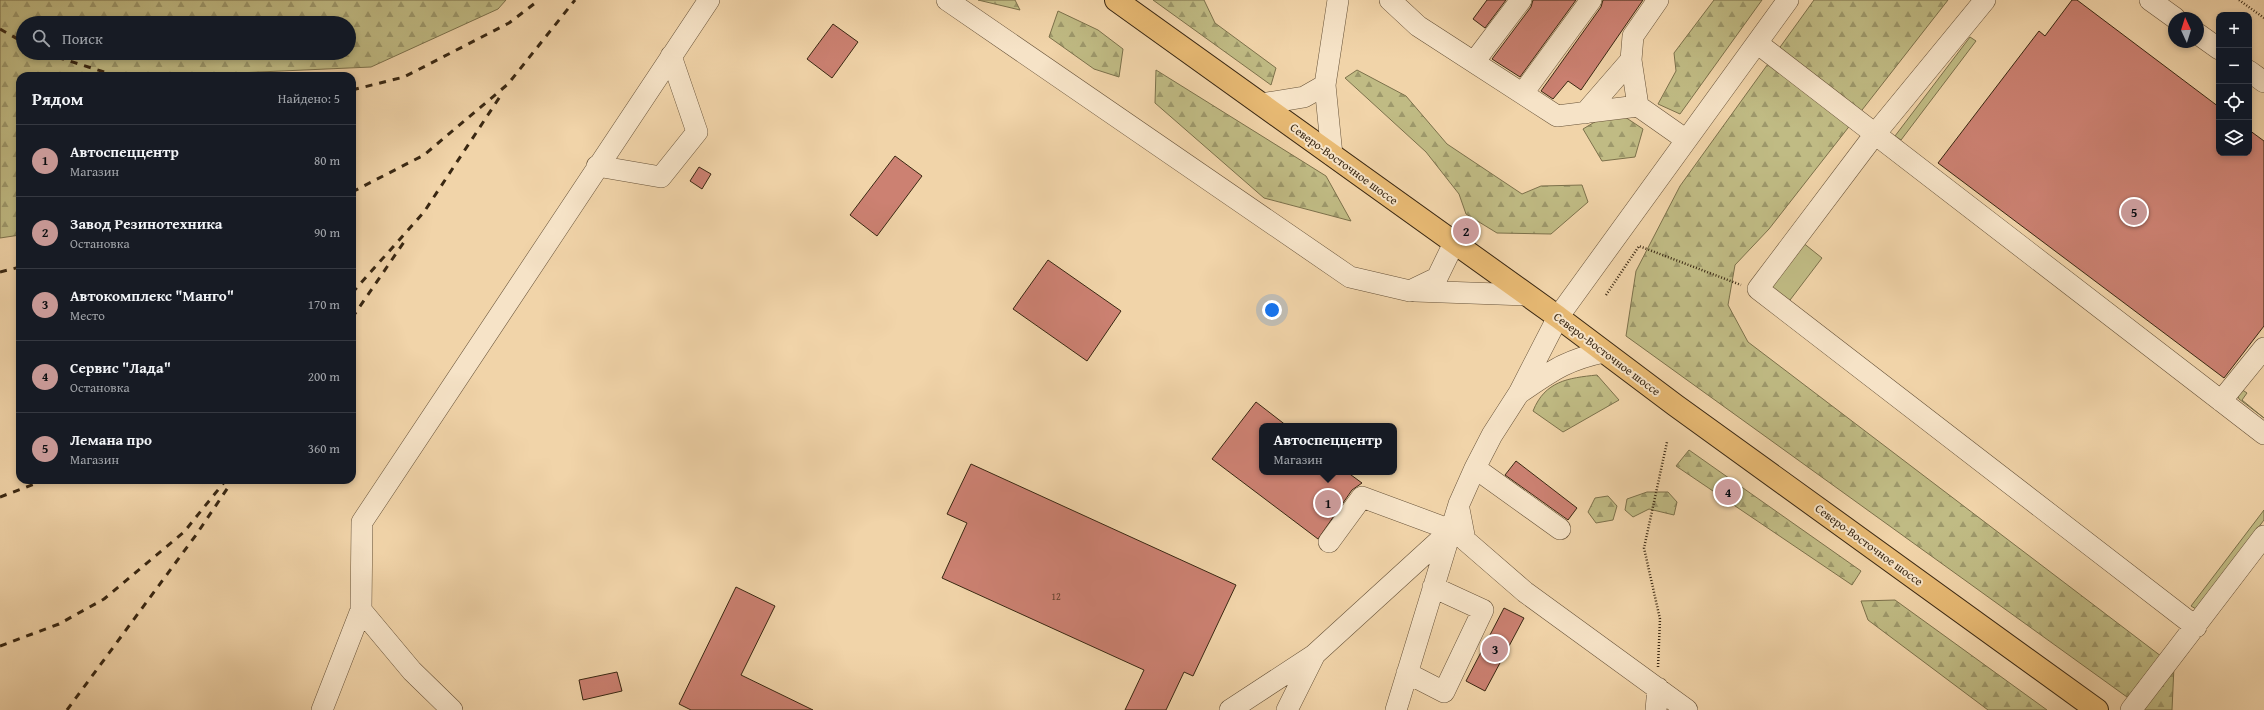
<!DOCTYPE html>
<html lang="ru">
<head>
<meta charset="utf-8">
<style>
  :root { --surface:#171b24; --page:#20242c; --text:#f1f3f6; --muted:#9ea1a6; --line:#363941; --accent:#c59692 }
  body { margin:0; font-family:"Gentium Book Plus",serif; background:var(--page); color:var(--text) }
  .controls { position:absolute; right:12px; top:12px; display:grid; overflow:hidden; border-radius:8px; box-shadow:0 2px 6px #0003 }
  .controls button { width:36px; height:36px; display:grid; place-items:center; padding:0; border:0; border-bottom:1px solid var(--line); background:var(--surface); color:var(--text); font:20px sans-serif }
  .compass { position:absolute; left:2168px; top:12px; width:36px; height:36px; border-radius:50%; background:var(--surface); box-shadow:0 2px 6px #0003; rotate:356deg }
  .you { position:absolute; left:1272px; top:310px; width:14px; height:14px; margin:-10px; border:3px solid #fff; border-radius:50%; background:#1a73e8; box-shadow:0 0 0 6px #1a73e833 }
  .badge { display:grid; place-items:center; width:26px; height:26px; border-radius:50%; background:var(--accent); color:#111; font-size:13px; font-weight:700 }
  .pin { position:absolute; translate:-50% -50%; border:2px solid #fff; box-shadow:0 1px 4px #0006 }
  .popup { position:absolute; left:1259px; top:423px; width:138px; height:52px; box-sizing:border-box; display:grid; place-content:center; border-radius:8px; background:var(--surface); filter:drop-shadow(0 1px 3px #0005); font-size:13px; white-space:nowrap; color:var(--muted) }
  .popup b { font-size:15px; color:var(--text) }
  .popup::after { content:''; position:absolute; left:50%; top:100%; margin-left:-8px; border:8px solid transparent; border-top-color:var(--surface) }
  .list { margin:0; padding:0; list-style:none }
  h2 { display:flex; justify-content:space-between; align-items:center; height:52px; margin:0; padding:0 16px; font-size:17px }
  h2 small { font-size:13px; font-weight:400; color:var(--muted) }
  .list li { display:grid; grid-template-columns:26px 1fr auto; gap:12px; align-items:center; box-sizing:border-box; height:72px; padding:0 16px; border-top:1px solid var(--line) }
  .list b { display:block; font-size:15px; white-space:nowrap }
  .list p { margin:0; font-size:13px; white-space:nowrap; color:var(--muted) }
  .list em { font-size:13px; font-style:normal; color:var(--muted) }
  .icon { flex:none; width:22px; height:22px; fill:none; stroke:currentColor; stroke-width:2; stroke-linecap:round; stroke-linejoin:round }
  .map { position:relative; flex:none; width:2264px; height:710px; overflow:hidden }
  .search { position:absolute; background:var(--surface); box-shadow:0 2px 6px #0003; left:16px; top:16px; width:340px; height:44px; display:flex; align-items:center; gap:10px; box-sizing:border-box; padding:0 14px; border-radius:22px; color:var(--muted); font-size:15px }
  .panel { position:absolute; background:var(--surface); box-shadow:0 2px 6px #0003; left:16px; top:72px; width:340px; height:412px; border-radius:12px }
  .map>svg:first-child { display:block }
  .grass { fill:#c0bb84; stroke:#7c714b }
  .forest { fill:url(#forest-firs); stroke:#7c714b; fill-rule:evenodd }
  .building { fill:#cc8172; stroke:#392712 }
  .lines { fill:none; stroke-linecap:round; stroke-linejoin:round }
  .minor-casing { stroke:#675238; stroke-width:22 }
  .major-casing { stroke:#392712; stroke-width:24 }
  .path { stroke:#392712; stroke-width:2.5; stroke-dasharray:1 2; stroke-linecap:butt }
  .minor { stroke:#f6e3c7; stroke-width:21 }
  .major { stroke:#e8ba74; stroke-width:22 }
  .rail { stroke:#392712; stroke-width:3; stroke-dasharray:7 7; stroke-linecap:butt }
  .labels { text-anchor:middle; stroke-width:4; stroke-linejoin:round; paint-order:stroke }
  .number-label { font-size:10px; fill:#5e3e2a }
  .street-label { font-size:12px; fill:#392712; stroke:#f6e3c7 }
</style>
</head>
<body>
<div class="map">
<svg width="2264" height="710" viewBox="0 0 2264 710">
  <defs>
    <pattern id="forest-firs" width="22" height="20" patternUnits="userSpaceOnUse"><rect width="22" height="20" fill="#c0bb84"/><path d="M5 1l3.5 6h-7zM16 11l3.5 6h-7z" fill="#9d986b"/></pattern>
  </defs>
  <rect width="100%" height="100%" fill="#f1d4a9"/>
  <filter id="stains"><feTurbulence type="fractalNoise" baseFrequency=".005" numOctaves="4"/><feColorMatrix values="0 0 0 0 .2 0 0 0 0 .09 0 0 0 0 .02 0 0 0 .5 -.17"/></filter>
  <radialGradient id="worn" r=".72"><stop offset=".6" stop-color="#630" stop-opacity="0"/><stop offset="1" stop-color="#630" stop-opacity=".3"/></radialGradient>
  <path class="grass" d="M1970,37L1976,41L1901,140L1895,136Z
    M1802,242L1822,258L1787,304L1771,292V283Z
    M2241,389L2247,393L2242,400L2264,418L2239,399L2237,394Z
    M2264,510V520L2196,609L2191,606Z"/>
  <path class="forest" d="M0,0H506L498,9L371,67L215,74L214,76H20V235L0,238ZM23,23H349V53H23Z
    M978,0H1015L1020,10Z
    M1153,0H1204L1215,23L1276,68L1271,85Z
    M1714,0H1762L1680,114L1658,104L1676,71L1674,53Z
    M1814,0H1948L1769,229L1735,265L1728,305L1748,342L2174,666L2172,710H2145L1626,336L1636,271L1680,186Z
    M1058,11L1098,30L1123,49L1119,77L1094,69L1049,37Z
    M1156,70L1326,176L1351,221L1264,198L1155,103Z
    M1357,70L1406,96L1447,144L1522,194L1541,186L1582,185L1588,202L1551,234L1497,233L1466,214L1459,194L1426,152L1345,78Z
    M1622,115L1643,129L1635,157L1602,161L1583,129L1603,117Z
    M1597,375L1619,400L1563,432L1533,411C1545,381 1568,378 1597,375Z
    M1689,450L1861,571L1852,585L1676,466Z
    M1647,492H1668L1677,502L1674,515L1649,509L1633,517L1625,510L1627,499Z
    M1608,496L1617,506L1613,520L1596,523L1588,512L1595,498Z
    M1895,600L2047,710H1988L1868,620L1861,601Z"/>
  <path class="building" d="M1487,0H1506L1485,28L1473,19Z
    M1533,0H1576L1520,77L1492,59L1531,7Z
    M1603,0H1643L1581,90L1568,81L1553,99L1541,91L1601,7Z
    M2072,0H2077L2219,107V153H2249V130L2264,141V326L2224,378L1938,163L2039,31L2045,36Z
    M833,24L858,42L832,78L807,59Z
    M895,156L922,176L877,236L850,215Z
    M699,167L711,174L702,189L690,181Z
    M1048,260L1121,311L1087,361L1013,309Z
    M1256,402L1287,426H1262V472H1347L1362,483L1352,490L1318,539L1212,459Z
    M1516,461L1577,508L1568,520L1505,475Z
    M971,464L1236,585L1193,676L1184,672L1166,710H1125L1144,670L942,578L967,523L947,514Z
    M736,587L775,606L741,675L813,710H691L679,704Z
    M1504,608L1524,618L1485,691L1466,681Z
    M617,672L622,691L583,700L579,680Z"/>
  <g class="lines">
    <g class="minor-casing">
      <path id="minor" d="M947,0L1350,277L1410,291L1437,278L1454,243
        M1390,0L1418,26L1557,116L1638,106L1685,139
        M1985,0L1875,134L1758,289L2196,627
        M2150,0L2175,18
        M2198,34L2219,49
        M1757,43L2264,434
        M1474,62L1521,0
        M2249,71L2264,82
        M1325,85L1332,155
        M1523,93L1591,0
        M1261,104L1304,97L1325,85L1338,0
        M1638,106L1631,60L1633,36L1658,0
        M1585,113L1631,60
        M597,166L661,177L697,132L671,56
        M1415,291L1526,295
        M1521,392C1552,371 1566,360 1604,352
        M2221,401L2264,348
        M1475,468L1560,529
        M1459,509L1465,540L1525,592L1687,710
        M1329,542L1362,497L1451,530
        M361,610L412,671L452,710
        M1407,673L1444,692L1483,610L1433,587
        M322,710L361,610L362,522L709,0
        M1230,710L1314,655L1451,530
        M1287,710L1314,656
        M1396,710L1459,504L1475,468L1492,435L1519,393L1558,317L1788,0
        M1656,710L1658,688
        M2131,710L2264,536"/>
    </g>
    <g class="major-casing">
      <path id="major" d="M1116,0L1558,317L1675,405L2097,710"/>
    </g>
    <path class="path" d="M2239,0L2264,18
      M1606,295L1639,246L1741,285
      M1658,667L1660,619L1644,548L1667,442"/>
    <use href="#minor" class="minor"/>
    <use href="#major" class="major"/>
    <path class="rail" d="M0,29L23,42
      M44,53L117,76
      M352,90L404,77L509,23L539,0
      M352,192L424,155L508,84L575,0
      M0,272L20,267
      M352,293L424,212L503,92
      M352,318L404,242
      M0,497L45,480
      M0,646L59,624L104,599L184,532L226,480
      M67,710L196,535L233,480"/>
  </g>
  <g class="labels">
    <g class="number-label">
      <text x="1056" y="600">12</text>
    </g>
    <g class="street-label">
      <text transform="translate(1344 164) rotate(36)" y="4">Северо-Восточное шоссе</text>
      <text transform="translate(1607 354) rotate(37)" y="4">Северо-Восточное шоссе</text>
      <text transform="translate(1869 545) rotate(36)" y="4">Северо-Восточное шоссе</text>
    </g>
  </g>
  <rect width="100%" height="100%" filter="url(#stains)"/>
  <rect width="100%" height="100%" fill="url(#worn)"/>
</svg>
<div class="controls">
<button>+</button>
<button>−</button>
<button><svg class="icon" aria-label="locate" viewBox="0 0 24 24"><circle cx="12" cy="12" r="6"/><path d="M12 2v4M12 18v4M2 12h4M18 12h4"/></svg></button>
<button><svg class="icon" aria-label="layers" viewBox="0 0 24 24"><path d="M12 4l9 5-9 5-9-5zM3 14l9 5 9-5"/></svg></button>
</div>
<svg class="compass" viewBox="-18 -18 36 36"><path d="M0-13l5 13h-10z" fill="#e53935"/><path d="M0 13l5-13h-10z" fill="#9ea1a6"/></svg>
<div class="you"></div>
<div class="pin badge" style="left:1328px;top:503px">1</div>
<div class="popup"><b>Автоспеццентр</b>Магазин</div>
<div class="pin badge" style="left:1466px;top:231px">2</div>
<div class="pin badge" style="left:1495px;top:649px">3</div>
<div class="pin badge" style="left:1728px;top:492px">4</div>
<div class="pin badge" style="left:2134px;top:212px">5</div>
<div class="search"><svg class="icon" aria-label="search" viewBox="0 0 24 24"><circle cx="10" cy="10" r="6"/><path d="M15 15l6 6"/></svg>Поиск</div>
<section class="panel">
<h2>Рядом<small>Найдено: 5</small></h2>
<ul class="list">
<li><span class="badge">1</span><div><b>Автоспеццентр</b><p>Магазин</p></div><em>80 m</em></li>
<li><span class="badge">2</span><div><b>Завод Резинотехника</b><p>Остановка</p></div><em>90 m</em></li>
<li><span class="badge">3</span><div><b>Автокомплекс &quot;Манго&quot;</b><p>Место</p></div><em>170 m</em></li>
<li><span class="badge">4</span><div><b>Сервис &quot;Лада&quot;</b><p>Остановка</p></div><em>200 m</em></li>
<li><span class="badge">5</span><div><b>Лемана про</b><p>Магазин</p></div><em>360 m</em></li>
</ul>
</section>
</div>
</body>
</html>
